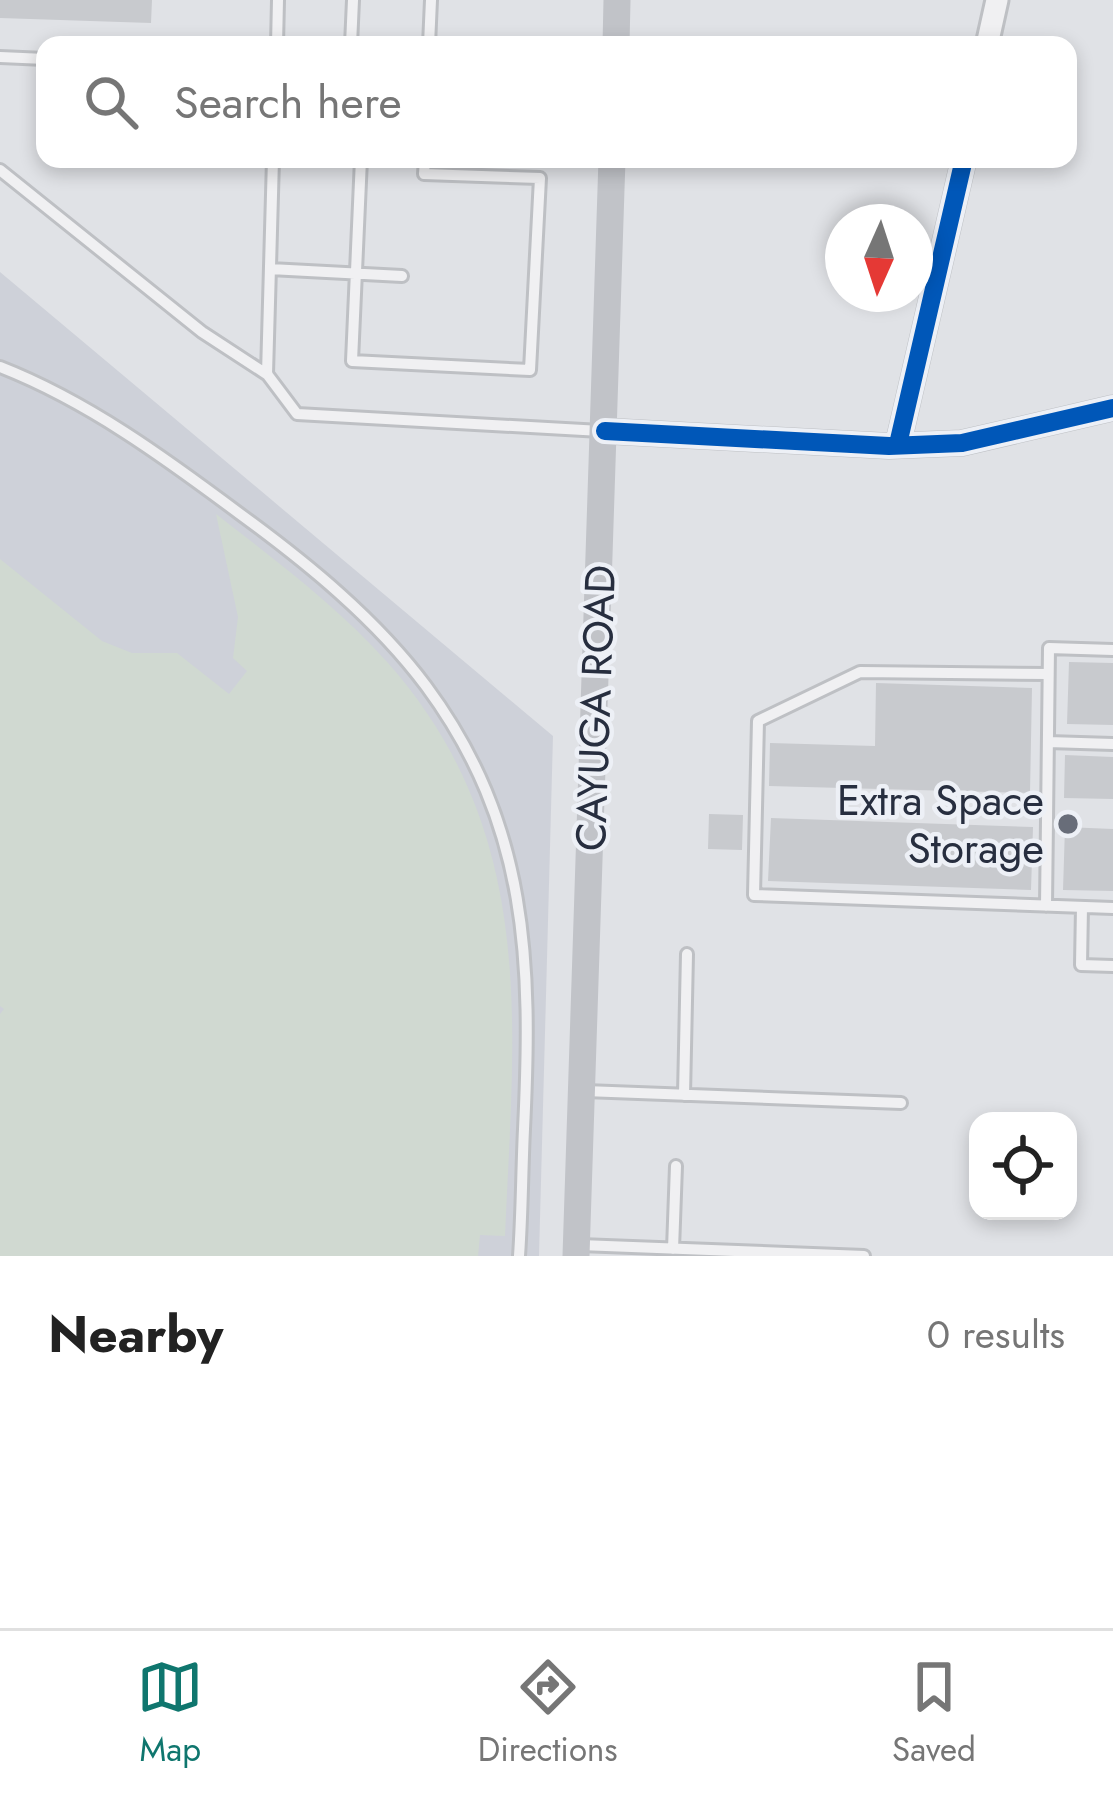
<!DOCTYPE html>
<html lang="en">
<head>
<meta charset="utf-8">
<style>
  :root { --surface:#fff; --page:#f6f6f6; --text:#222; --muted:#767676; --line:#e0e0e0; --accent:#0f766e }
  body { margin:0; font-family:Jost,sans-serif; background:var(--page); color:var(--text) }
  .controls { position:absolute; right:36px; bottom:36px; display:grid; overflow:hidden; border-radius:24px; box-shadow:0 6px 18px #0003 }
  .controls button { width:108px; height:108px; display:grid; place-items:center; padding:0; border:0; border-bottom:3px solid var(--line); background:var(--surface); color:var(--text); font:60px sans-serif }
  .compass { position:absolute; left:825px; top:204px; width:108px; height:108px; border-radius:50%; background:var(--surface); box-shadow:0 6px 18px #0003; rotate:183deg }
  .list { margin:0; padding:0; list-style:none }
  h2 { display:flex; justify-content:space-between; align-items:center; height:156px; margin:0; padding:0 48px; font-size:51px }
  h2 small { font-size:39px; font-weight:400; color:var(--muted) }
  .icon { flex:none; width:66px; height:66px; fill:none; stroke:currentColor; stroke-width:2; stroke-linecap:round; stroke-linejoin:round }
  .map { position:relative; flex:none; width:1113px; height:1256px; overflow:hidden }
  .search { position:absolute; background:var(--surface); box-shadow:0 6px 18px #0003; left:36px; right:36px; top:36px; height:132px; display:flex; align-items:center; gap:30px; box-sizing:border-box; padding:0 42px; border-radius:24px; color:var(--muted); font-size:45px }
  .sheet { height:372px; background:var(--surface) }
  nav { display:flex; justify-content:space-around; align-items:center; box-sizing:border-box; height:168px; border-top:3px solid var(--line); background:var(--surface); font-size:33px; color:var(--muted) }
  nav a { display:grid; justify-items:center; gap:6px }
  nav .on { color:var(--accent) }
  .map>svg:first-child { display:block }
  .built { fill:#ced1d9 }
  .green { fill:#d0d9d1 }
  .building { fill:#c8cace }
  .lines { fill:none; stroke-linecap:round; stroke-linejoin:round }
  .service-casing { stroke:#bec0c4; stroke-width:16 }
  .minor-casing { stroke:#bec0c4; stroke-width:27 }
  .service { stroke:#f0f0f2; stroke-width:10 }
  .minor { stroke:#f0f0f2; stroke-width:21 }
  .secondary { stroke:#c1c3c8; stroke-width:27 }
  .cycleway-casing { stroke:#edf0f6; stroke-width:26 }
  .cycleway { stroke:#0057b8; stroke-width:18 }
  .poi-dot { fill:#686d79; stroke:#edf0f6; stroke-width:4.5 }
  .labels { text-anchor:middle; stroke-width:9; stroke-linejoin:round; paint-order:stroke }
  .street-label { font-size:42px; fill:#272e3f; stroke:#edf0f6 }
  .poi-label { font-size:42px; fill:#272e3f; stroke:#edf0f6; text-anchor:end }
</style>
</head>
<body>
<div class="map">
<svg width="1113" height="1256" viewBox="0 0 1113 1256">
  <rect width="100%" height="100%" fill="#e0e2e6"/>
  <path class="built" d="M0,272L553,736L539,1256H0Z"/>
  <path class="green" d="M216,514C275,560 338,607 388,663C539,834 514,1027 505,1236L480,1235L478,1256H0V1014L4,1009L0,1006V559L102,641L132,653H177L229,694L247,671L233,658L238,617Z"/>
  <path class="building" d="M0,0H152L151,23L0,18Z
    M1069,662L1113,663V725L1067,724Z
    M876,683L1032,688L1030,793L769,786L770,743L875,746Z
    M1065,755L1113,757V799L1064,798Z
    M709,814L743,815L742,850L708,849Z
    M771,818L1033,827L1031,890L768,881Z
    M1065,827L1113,829V891L1063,890Z"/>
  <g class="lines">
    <g class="service-casing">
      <path id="service" d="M277,45L278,0
        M351,45L353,0
        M429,45L431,0
        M0,57L45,59
        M273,159L267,374L297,414L601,431
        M361,159L352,361L530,370L540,178L424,174L425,159
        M0,170L202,332L268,375
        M270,269L402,276
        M0,367C87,401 165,458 240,514C307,563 376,619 426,686C529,825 532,964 524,1129C522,1171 522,1214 519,1256
        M1048,674L860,672L758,721L754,895L1113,908
        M1048,742L1113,744
        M1046,906L1049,648L1113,650
        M1082,907L1081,965L1113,966
        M585,1091L901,1103
        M684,1095L687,954
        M580,1245L864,1256
        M673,1249L676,1166"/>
    </g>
    <g class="minor-casing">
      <path id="minor" d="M987,45L997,0
        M605,431L889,446L962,443L1113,408
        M898,444L964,159"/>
    </g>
    <use href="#service" class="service"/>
    <use href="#minor" class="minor"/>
    <path class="secondary" d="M616,45L617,0
      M576,1256L612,159"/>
    <g class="cycleway-casing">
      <path id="cycleway" d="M605,431L889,446L962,443L1113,408
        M898,444L964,159"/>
    </g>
    <use href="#cycleway" class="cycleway"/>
  </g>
  <circle class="poi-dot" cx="1068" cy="824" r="12"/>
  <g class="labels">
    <g class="street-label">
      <text transform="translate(595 708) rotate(-88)" y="15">CAYUGA ROAD</text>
    </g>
    <g class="poi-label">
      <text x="1044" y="815">Extra Space<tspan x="1044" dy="48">Storage</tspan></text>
    </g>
  </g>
</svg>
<div class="controls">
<button><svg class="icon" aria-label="locate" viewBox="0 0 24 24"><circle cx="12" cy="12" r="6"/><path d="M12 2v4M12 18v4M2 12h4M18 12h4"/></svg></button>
</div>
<svg class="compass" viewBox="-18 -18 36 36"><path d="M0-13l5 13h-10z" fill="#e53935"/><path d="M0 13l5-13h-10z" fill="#767676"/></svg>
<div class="search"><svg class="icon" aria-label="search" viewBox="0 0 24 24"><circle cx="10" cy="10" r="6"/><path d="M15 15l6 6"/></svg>Search here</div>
</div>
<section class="sheet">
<h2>Nearby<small>0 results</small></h2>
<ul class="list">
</ul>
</section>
<nav>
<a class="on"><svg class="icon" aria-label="map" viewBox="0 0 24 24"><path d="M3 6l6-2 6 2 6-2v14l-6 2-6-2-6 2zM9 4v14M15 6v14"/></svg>Map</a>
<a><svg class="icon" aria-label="directions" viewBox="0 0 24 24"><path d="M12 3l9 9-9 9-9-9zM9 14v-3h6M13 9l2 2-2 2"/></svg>Directions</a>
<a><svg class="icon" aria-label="saved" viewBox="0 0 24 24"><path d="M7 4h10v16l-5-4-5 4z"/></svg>Saved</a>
</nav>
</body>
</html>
